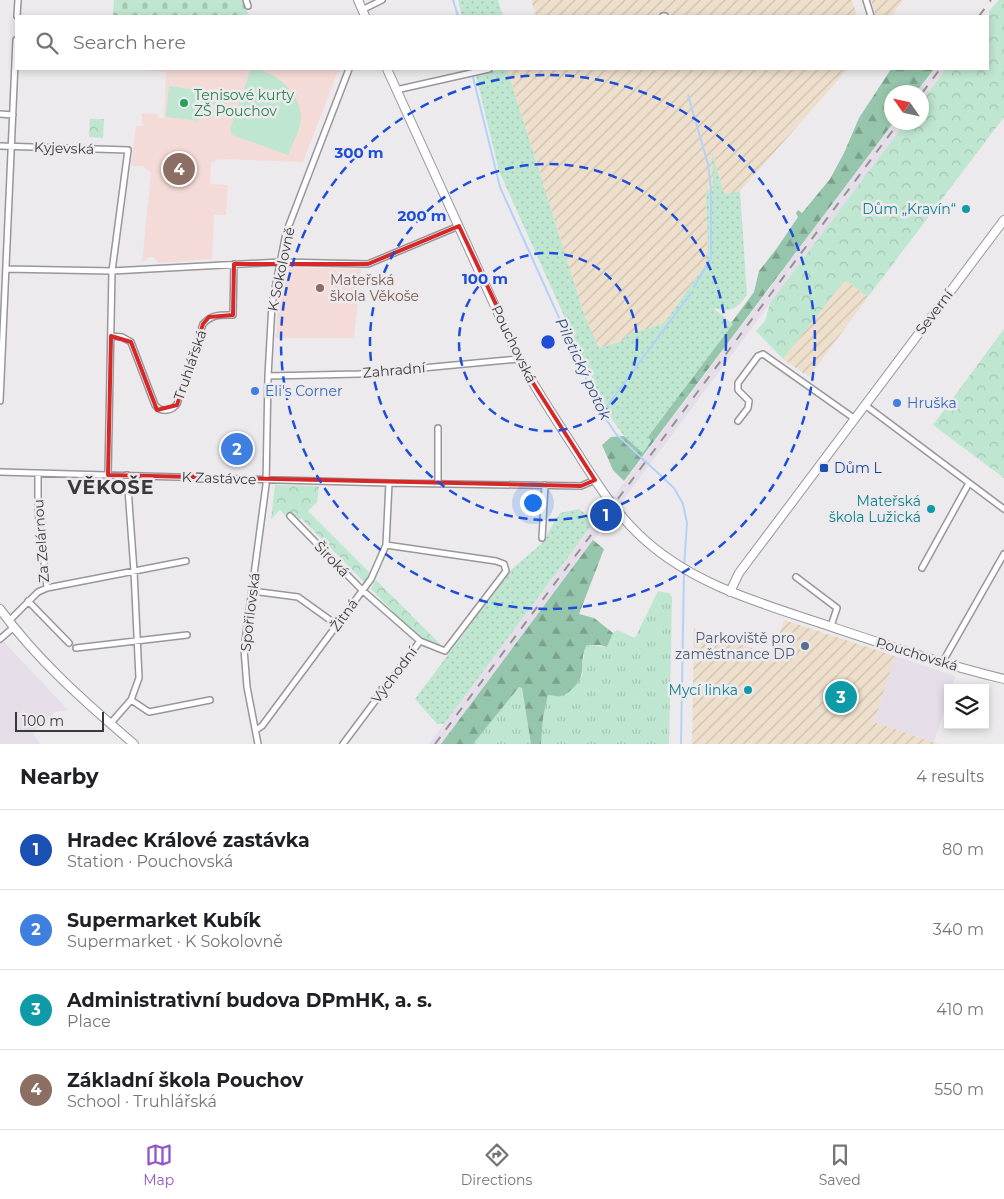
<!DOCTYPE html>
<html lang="en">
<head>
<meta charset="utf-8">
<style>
  :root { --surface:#fff; --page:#f6f6f6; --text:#202124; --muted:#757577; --line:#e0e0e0; --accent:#9256cd }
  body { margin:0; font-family:Montserrat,sans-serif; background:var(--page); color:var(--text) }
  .controls { position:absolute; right:15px; bottom:15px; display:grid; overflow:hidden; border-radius:0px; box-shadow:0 2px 8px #0003 }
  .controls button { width:45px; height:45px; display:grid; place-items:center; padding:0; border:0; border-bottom:1px solid var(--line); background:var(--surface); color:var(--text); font:25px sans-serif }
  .compass { position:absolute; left:884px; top:85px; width:45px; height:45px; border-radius:50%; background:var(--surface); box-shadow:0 2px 8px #0003; rotate:304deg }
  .scale { position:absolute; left:15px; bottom:12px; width:89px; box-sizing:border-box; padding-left:5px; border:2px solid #3a393a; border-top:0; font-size:14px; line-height:18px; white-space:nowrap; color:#3a393a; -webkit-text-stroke:4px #edeaee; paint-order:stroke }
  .you { position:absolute; left:532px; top:502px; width:18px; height:18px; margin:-12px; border:4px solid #fff; border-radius:50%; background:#1a73e8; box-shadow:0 0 0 8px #1a73e833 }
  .badge { display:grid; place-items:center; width:32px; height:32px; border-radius:50%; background:var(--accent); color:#fff; font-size:16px; font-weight:700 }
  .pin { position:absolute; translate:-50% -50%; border:2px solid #fff; box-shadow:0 1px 5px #0006 }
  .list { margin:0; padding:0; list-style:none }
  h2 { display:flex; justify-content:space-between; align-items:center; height:65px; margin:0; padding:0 20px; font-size:21px }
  h2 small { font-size:16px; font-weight:400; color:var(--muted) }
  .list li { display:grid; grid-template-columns:32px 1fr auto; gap:15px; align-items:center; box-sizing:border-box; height:80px; padding:0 20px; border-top:1px solid var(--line) }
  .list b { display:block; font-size:19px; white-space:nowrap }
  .list p { margin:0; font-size:16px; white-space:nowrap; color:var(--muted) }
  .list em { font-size:16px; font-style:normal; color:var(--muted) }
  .icon { flex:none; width:28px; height:28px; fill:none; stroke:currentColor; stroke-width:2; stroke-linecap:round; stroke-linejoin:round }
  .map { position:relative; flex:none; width:1004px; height:744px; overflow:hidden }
  .search { position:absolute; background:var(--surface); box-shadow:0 2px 8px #0003; left:15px; right:15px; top:15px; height:55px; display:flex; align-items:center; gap:12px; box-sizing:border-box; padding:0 18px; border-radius:0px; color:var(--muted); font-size:19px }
  .sheet { height:385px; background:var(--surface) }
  nav { display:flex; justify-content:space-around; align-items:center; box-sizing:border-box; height:70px; border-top:1px solid var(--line); background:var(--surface); font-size:14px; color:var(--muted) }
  nav a { display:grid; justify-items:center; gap:2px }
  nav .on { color:var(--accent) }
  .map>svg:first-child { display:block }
  .built { fill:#e5dee8 }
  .industrial { fill:url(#industrial-furrows) }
  .education { fill:#f5dbd7 }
  .grass { fill:url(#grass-tufts) }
  .forest { fill:url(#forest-firs) }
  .cemetery { fill:url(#cemetery-stones) }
  .park { fill:url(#park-crowns) }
  .garden { fill:url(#garden-dots) }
  .pitch { fill:#bfe6d0 }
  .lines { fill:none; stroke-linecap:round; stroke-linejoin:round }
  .stream { stroke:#b4d1f8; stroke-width:2 }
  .street-casing { stroke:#98969a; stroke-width:8 }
  .secondary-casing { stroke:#98969a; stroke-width:10 }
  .street { stroke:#fff; stroke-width:5 }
  .secondary { stroke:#fff; stroke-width:8 }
  .rail { stroke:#949295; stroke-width:2; stroke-dasharray:9 9; stroke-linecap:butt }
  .marked { fill:none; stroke:#d62828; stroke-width:4; stroke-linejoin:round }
  .ring { fill:none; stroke:#1d4ed8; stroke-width:2.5; stroke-dasharray:9 6 }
  .leisure-dot { fill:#2e9e5b; stroke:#edeaee; stroke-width:2 }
  .culture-dot { fill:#0f9aa8; stroke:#edeaee; stroke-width:2 }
  .education-dot { fill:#8d6e63; stroke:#edeaee; stroke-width:2 }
  .shop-dot { fill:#3f7fe0; stroke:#edeaee; stroke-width:2 }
  .transit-dot { fill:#1a4fb4; stroke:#edeaee; stroke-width:2 }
  .service-dot { fill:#5c6f8a; stroke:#edeaee; stroke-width:2 }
  .labels { text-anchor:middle; stroke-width:5; stroke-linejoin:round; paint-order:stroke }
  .leisure-label { font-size:14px; fill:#27864d; stroke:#edeaee; text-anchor:start }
  .street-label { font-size:14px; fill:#3a393a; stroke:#edeaee }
  .culture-label { font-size:14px; fill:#0d838f; stroke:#edeaee; text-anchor:end }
  .education-label { font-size:14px; fill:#785e54; stroke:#edeaee; text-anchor:start }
  .shop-label { font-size:14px; fill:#366cbe; stroke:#edeaee; text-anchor:start }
  .transit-label { font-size:14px; fill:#164399; stroke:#edeaee; text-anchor:start }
  .service-label { font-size:14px; fill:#4e5e75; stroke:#edeaee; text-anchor:end }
  .water-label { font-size:15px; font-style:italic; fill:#2d5183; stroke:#edeaee }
  .district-label { font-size:19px; font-weight:bold; letter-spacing:1px; fill:#3a393a; stroke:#edeaee }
  .centre { fill:#1d4ed8; stroke:#edeaee; stroke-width:2.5 }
  .ring-label { font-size:15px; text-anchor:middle; font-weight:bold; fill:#1d4ed8; stroke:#edeaee; stroke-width:5; stroke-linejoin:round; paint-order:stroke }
</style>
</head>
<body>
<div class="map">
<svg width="1004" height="744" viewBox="0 0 1004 744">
  <defs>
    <pattern id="industrial-furrows" width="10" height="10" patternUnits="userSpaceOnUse" patternTransform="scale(1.25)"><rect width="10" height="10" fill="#eedfcc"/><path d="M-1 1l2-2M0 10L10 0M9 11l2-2" fill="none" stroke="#cdc0b0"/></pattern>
    <pattern id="grass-tufts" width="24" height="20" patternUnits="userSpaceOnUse" patternTransform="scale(1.25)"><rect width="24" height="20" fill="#bfe6d0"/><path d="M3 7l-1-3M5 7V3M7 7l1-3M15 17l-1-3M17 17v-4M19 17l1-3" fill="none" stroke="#a5c6b3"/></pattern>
    <pattern id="forest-firs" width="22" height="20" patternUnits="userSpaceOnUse" patternTransform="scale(1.25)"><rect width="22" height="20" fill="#95c5ab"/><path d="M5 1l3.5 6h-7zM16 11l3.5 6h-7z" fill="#7ba18c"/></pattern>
    <pattern id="cemetery-stones" width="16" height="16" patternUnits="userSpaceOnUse" patternTransform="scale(1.25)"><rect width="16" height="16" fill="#bfe6d0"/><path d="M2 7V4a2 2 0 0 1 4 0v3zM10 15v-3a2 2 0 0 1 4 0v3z" fill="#a5c6b3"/></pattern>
    <pattern id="park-crowns" width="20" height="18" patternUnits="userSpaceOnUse" patternTransform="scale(1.25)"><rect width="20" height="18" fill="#bfe6d0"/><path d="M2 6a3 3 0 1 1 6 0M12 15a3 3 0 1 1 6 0" fill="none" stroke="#a5c6b3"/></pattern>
    <pattern id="garden-dots" width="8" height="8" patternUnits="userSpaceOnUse" patternTransform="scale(1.25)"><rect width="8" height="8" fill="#bfe6d0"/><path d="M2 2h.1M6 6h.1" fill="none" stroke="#a5c6b3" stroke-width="1.8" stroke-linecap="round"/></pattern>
  </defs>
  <rect width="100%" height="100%" fill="#edeaee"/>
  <path class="built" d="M934,69H946L922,101V92H916Z
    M893,123H905L441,744H429Z
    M3,641L68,710L55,712L33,733L40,744H0V643Z
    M895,656L955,676L952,688H948V700L934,742L874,722Z"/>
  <path class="industrial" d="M531,0H852L857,16H536Z
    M871,0H903L891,16H876Z
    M507,69H848L740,191L724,194L713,155V190L706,191L708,249L706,266L695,279L664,323L625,336V340L599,348L584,314Z
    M845,279L868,297L809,377L783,359Z
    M784,620L895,656L874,722L939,744H692L694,629L773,655Z"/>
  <path class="education" d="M134,69H342L337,74L303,162L217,159L211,163L210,184L228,185L226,215H214L212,259L158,263L153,257H149L143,263H142L151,173L143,166H131L136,126H142V113L158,114V118H164L166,72Z
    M290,267L361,269L354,338H276L278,305L284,272L286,268Z"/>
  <path class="grass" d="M658,591L669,593L672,597L669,744H541L543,718L548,695L561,696L582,676L584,650L587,645L607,647L613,633L617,630L635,638Z
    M519,687L522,688L531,744H473Z"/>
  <path class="forest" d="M891,69H934L916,92H892V122L893,123L624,481L613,470L602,445L611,437L624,436L643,453L647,437L754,292L759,271L777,248L798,217L796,213L798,210L802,213L830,179L844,153L859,118Z
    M593,540L604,549L579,614L594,618L613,633L607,647L600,645H587C577,661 590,674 571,690C569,692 564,696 560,696C557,697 552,695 548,695L543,718L541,744H531L522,688L519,687L473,744H441Z"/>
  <path class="cemetery" d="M114,0H245L248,14L236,16H113Z"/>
  <path class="park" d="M999,0H1004V117L868,297L845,280L783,359L756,331L765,321L770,303L905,123L922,122V101L946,69H988L989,11Z
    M90,119H104L103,138L89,137Z
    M1004,329V478L933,425Z
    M275,485L319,486L317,502L308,511L370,573L364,582L301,518L294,524L280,510L271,519Z
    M376,580L441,645L421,641L371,589Z"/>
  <path class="garden" d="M458,0H498L503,16H462Z
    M499,69H507L584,314L599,348L625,340L624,336L664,323L695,279L705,266L708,249L706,191L713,190L712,152L724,194L740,191L747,295C736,310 731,312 713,308L733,324L648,437L651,441L643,453L624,436L608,414L499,171L476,76Z
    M579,509L595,521L444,724H437L415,699L511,570L541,544L560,513Z"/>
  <path class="pitch" d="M251,69C274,69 301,93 301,117C301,129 292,144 288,155L232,135L230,129Z
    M169,86L203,91L199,121L167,117L166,115Z
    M204,91L226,94L225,106L202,103Z"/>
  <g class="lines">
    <path class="stream" d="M453,0L458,16
      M471,69L500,187L602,413L616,434L674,488L683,504L687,523L684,567
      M688,95L708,164L711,189V258L694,287
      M602,413L691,293
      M681,744L684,571"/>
    <g class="street-casing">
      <path id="street" d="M246,0L248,6
        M866,0L871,16
        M362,10L382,0
        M17,16L18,0
        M663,16H665
        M396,90L489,69
        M0,114L13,115
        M0,146L128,150L112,271L108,475
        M6,269L112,271L280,262L368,264L459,226
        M111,336L122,337L131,342L155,405C161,413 172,411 177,404L203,324C212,314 220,315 233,315L234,264
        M268,376L359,374L519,359
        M0,401L16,40
        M865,405L1004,509
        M738,421L748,408L749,401L738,390V383L758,356L763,354L855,419
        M0,472L389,483L581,486L595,480
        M38,473V511L47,588
        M438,483V428
        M290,516L362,590L420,641L445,651L506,571L504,564L496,561L386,545
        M542,538L545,485
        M922,568L969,483
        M796,577L837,608L831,626
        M252,591L298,597L337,625
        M28,601L69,643
        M9,621L38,592L47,588L186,561
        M0,639L14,627
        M76,648L187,635
        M942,663L1004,554
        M131,700L149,712L210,700
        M110,724L131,700L139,678L134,571L127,475
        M256,730L262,726L371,579L386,545L389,483
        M258,744L247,687L244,649L266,485L268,376L272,304L286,233L349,69
        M343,744L420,641"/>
    </g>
    <g class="secondary-casing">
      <path id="secondary" d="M358,0L365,16
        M387,69L519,359C536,389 554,417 573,446C594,479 616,515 646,541C697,586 761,603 823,624C883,644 942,664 1004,679
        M730,592L739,573L1004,220
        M0,609C37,660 86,703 134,744"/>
    </g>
    <use href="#street" class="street"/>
    <use href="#secondary" class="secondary"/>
    <path class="rail" d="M979,16L991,0
      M922,93L940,69
      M435,744L899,122"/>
  </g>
  <path class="marked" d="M459,226L533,383L595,480L581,486L108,475L111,336L131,342L157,410L177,405L203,324L209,317L233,315L234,264H368Z"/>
  <g class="ring">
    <circle cx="548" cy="342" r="89"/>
    <circle cx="548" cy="342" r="178"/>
    <circle cx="548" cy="342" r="267"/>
  </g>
  <circle class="leisure-dot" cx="184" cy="103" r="5"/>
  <g class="culture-dot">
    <circle cx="966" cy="209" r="5"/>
    <circle cx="931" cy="509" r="5"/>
    <circle cx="748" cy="690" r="5"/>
  </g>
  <circle class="education-dot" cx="320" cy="288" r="5"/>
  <g class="shop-dot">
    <circle cx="255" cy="391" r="5"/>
    <circle cx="897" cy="403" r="5"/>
  </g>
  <rect class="transit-dot" x="819" y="463" width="10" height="10" rx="2.5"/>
  <circle class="service-dot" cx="805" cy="646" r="5"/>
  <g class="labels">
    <g class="leisure-label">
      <text x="194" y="100">Tenisové kurty<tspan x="194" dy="16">ZŠ Pouchov</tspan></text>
    </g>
    <g class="street-label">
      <text transform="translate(64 148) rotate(2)" y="5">Kyjevská</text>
      <text transform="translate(281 269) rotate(-78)" y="5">K Sokolovně</text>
      <text transform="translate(934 312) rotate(-53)" y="5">Severní</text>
      <text transform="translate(514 344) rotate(64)" y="5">Pouchovská</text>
      <text transform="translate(190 365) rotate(-71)" y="5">Truhlářská</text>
      <text transform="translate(394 370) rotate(-5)" y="5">Zahradní</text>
      <text transform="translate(219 478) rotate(2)" y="5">K Zastávce</text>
      <text transform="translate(41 541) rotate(-94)" y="5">Za Zelárnou</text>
      <text transform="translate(332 559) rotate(46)" y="5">Široká</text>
      <text transform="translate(250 612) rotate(-83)" y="5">Spořilovská</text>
      <text transform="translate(344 615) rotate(-54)" y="5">Žitná</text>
      <text transform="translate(917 654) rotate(17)" y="5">Pouchovská</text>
      <text transform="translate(394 675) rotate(-53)" y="5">Východní</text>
    </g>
    <g class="culture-label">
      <text x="956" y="214">Dům „Kravín“</text>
      <text x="921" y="506">Mateřská<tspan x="921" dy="16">škola Lužická</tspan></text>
      <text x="738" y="695">Mycí linka</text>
    </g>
    <g class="education-label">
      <text x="330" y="285">Mateřská<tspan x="330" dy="16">škola Věkoše</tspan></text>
    </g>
    <g class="shop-label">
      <text x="265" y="396">Eli's Corner</text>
      <text x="907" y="408">Hruška</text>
    </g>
    <g class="transit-label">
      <text x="834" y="473">Dům L</text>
    </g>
    <g class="service-label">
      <text x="795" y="643">Parkoviště pro<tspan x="795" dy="16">zaměstnance DP</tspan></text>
    </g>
    <g class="water-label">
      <text transform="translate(583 369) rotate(65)" y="5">Piletický potok</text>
    </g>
    <g class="district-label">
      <text x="111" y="494">VĚKOŠE</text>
    </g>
  </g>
  <circle cx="548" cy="342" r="8" class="centre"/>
  <g class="ring-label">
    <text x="359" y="158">300 m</text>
    <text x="422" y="221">200 m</text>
    <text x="485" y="284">100 m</text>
  </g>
</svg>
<div class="controls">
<button><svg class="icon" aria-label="layers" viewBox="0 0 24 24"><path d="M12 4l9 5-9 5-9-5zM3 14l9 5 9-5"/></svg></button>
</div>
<svg class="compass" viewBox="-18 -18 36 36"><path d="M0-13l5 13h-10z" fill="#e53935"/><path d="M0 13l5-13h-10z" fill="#757577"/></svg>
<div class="scale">100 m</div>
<div class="you"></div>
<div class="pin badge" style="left:606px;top:515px;background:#1a4fb4">1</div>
<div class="pin badge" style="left:237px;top:449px;background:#3f7fe0">2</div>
<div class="pin badge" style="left:841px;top:697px;background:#0f9aa8">3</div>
<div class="pin badge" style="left:179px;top:169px;background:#8d6e63">4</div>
<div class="search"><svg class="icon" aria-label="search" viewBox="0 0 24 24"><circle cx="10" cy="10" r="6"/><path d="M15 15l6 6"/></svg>Search here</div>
</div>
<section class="sheet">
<h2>Nearby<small>4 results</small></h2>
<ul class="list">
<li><span class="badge" style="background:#1a4fb4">1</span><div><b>Hradec Králové zastávka</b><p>Station · Pouchovská</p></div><em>80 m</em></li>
<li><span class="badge" style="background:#3f7fe0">2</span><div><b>Supermarket Kubík</b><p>Supermarket · K Sokolovně</p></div><em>340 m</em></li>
<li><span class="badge" style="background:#0f9aa8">3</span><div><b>Administrativní budova DPmHK, a. s.</b><p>Place</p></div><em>410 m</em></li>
<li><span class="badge" style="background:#8d6e63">4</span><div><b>Základní škola Pouchov</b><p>School · Truhlářská</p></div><em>550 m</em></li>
</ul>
</section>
<nav>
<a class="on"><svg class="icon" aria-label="map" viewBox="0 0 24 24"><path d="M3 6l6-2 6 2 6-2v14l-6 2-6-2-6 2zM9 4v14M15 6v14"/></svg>Map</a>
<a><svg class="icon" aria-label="directions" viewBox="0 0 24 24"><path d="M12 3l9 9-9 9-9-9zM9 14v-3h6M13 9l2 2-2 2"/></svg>Directions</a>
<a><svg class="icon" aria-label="saved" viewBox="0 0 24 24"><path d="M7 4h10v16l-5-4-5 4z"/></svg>Saved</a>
</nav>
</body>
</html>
